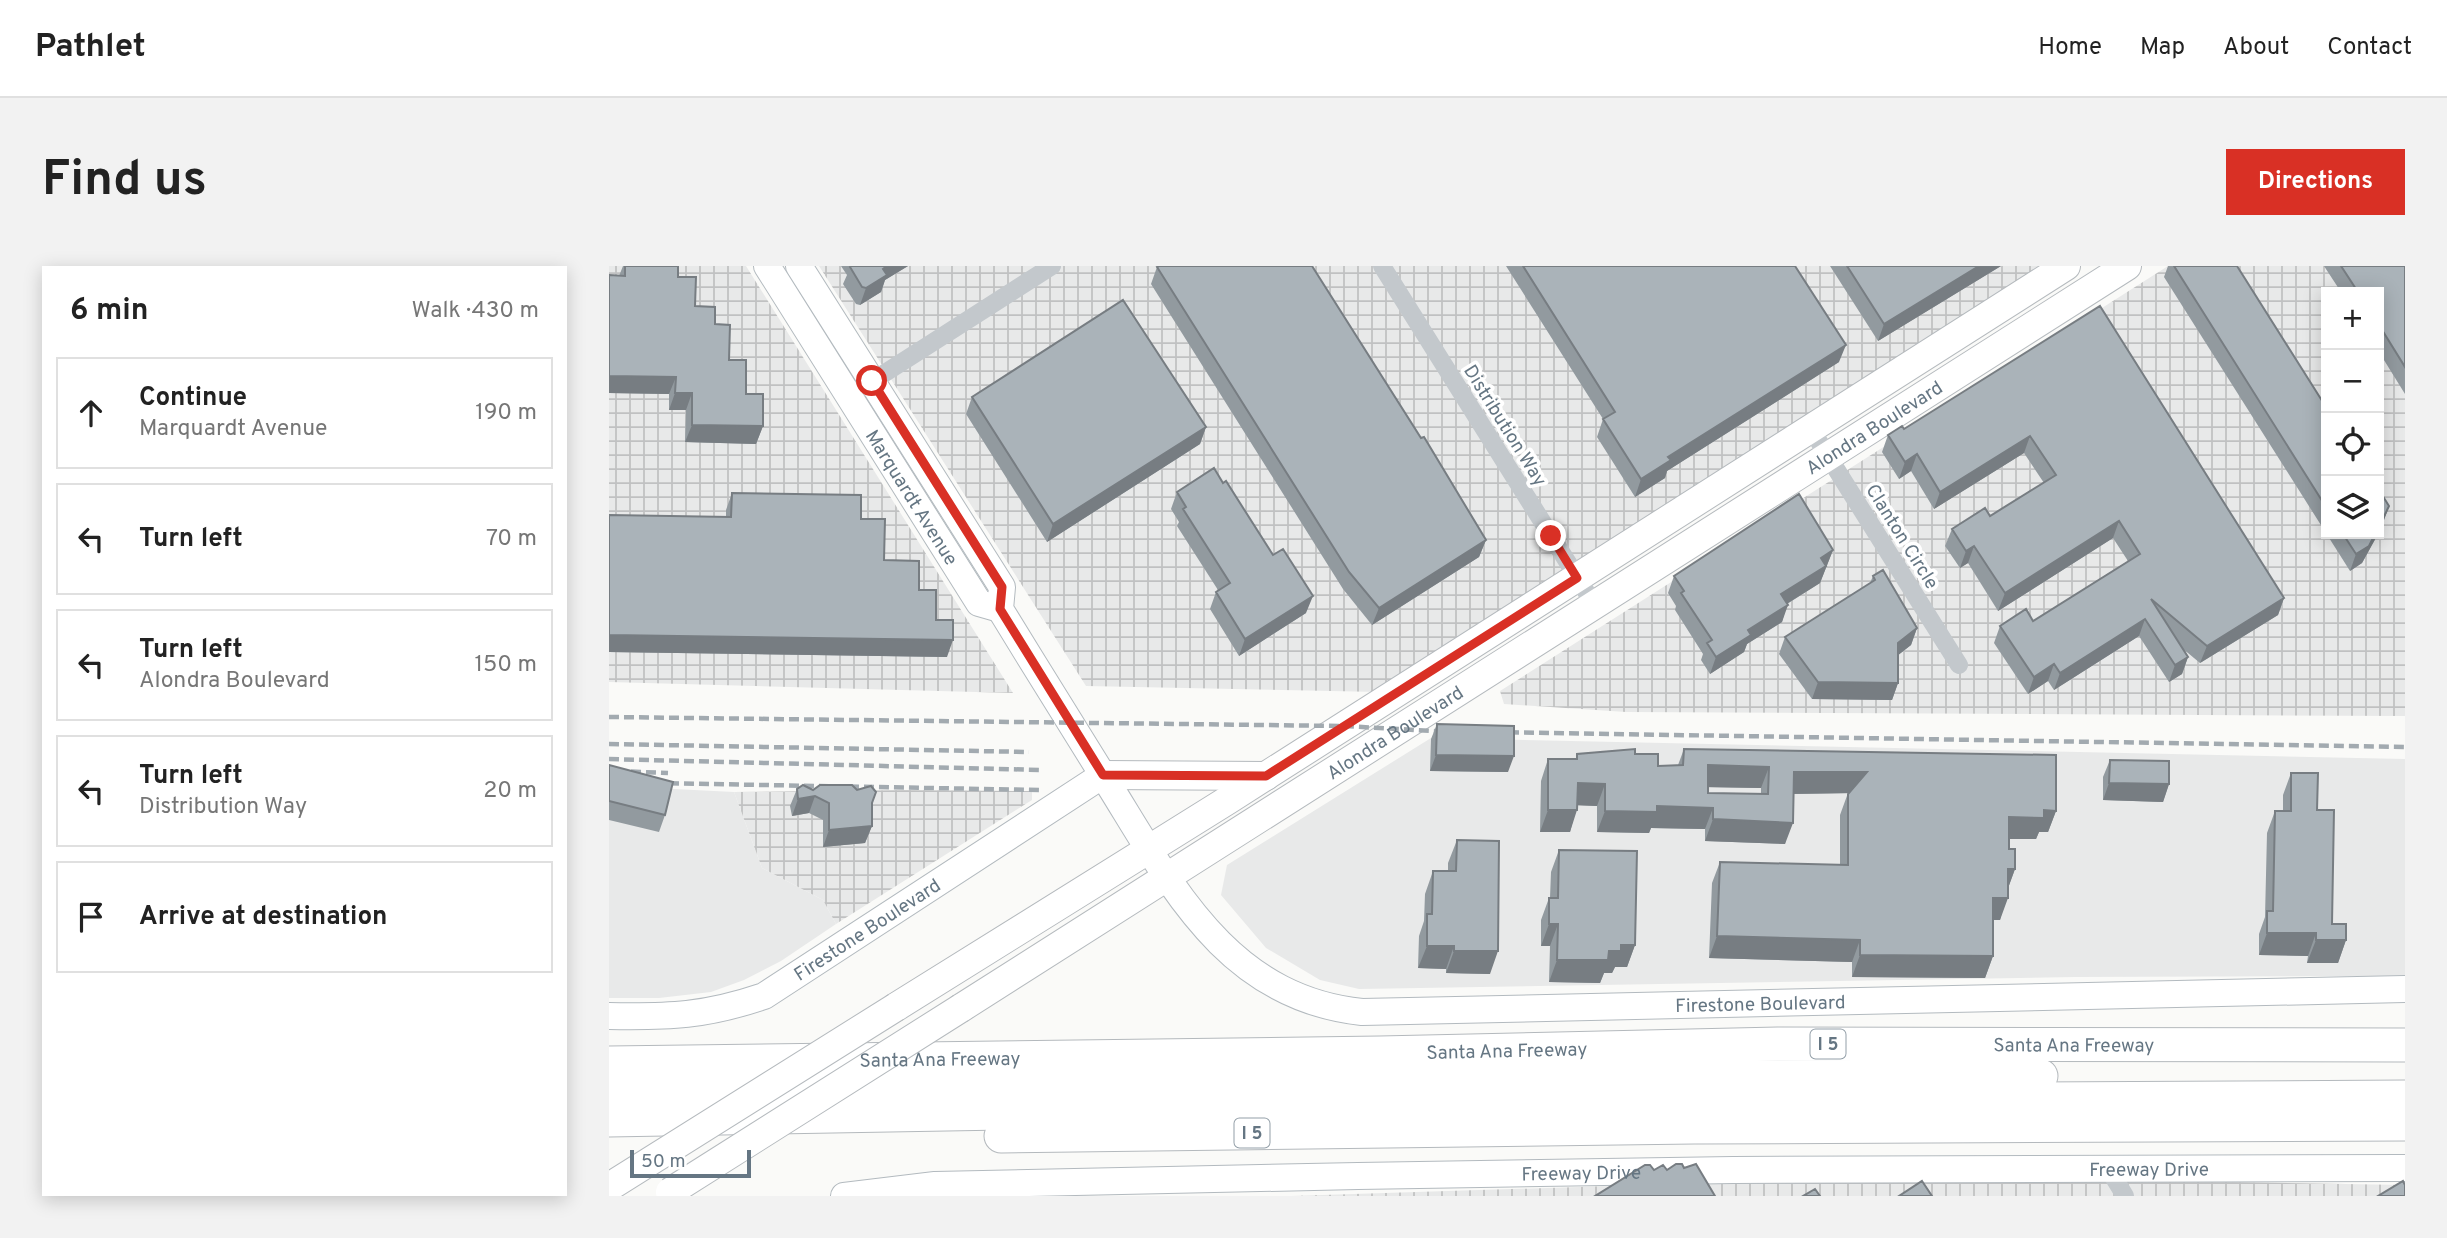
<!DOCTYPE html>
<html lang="en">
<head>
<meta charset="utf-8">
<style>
  :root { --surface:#fff; --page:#f2f2f2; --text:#222; --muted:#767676; --line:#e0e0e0; --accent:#d93025 }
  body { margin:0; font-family:Overpass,sans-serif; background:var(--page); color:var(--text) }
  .controls { position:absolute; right:21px; top:21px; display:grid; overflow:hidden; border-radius:0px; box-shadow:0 4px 18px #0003 }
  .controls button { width:63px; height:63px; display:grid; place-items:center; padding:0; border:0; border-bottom:2px solid var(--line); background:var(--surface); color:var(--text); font:35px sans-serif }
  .scale { position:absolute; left:21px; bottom:18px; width:121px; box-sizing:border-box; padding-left:7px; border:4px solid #657683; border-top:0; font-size:19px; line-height:24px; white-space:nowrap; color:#657683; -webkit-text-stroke:5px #fff; paint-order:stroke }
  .stop { position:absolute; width:21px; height:21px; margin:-16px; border:5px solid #d93025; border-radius:50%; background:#fff }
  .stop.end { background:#d93025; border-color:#fff; box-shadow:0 2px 7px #0008 }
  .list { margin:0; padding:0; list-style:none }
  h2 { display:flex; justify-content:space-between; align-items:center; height:91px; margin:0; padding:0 28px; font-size:30px }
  h2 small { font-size:23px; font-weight:400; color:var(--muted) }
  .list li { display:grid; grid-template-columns:46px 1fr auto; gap:21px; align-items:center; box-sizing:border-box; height:112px; margin:0 14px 14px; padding:0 14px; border:2px solid var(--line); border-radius:0px }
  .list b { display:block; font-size:26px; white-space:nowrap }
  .list p { margin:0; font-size:23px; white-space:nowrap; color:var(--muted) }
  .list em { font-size:23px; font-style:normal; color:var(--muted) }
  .icon { flex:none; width:38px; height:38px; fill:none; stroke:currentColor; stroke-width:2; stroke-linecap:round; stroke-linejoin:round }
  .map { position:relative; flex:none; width:1796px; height:930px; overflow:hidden; border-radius:0px }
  header { display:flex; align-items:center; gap:42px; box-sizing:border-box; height:98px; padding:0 35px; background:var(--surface); border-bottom:2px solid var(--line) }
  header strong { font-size:33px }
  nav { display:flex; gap:38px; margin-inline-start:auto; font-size:24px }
  .intro { display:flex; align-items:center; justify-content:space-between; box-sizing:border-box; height:168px; padding:0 42px }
  h1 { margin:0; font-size:49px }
  .button { padding:18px 32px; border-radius:0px; background:var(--accent); color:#fff; font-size:24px; font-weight:700 }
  main { display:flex; gap:42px; padding:0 42px }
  aside { flex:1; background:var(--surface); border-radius:0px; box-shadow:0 4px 18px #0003 }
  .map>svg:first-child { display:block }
  .built { fill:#e8e9e9 }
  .industrial { fill:url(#industrial-grid); fill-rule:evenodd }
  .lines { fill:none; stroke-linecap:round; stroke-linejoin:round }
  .secondary-casing { stroke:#b3babf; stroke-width:28 }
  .primary-casing { stroke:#b5babe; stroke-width:30 }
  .highway-casing { stroke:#b4b9bd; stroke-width:35 }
  .street { stroke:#c3c8cc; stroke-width:18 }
  .secondary { stroke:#fff; stroke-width:26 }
  .primary { stroke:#fff; stroke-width:28 }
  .highway { stroke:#fff; stroke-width:33 }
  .rail { stroke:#a2aab0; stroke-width:4.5; stroke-dasharray:10 5; stroke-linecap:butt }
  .primary-bridge-casing { stroke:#b5babe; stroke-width:30; stroke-linecap:butt }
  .primary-bridge { stroke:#fff; stroke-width:28 }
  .wall { fill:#929a9f; fill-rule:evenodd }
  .shaded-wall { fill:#777d82 }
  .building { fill:#aab3b9; stroke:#777d82; stroke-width:2; fill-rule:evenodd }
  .route { stroke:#d93025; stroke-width:9 }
  .labels { text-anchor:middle; stroke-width:7; stroke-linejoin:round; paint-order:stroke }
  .shield { fill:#fff; stroke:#939fa8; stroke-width:2 }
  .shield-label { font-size:18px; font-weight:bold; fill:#657683 }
  .street-label { font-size:19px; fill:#657683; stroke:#fff }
</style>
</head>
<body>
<header>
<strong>Pathlet</strong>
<nav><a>Home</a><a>Map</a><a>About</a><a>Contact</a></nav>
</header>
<div class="intro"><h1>Find us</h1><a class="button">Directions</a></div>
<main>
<aside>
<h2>6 min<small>Walk · 430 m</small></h2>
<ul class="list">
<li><svg class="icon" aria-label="ahead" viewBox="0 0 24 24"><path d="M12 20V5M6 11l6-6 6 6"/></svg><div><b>Continue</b><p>Marquardt Avenue</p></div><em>190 m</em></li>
<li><svg class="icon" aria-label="left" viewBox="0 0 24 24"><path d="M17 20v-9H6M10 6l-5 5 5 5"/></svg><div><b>Turn left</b></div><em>70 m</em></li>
<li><svg class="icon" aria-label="left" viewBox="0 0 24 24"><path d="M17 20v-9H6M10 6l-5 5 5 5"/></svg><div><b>Turn left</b><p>Alondra Boulevard</p></div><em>150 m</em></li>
<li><svg class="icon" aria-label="left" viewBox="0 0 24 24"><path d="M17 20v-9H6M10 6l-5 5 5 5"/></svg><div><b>Turn left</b><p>Distribution Way</p></div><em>20 m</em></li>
<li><svg class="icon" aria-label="arrive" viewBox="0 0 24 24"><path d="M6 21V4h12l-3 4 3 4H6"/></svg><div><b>Arrive at destination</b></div></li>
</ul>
</aside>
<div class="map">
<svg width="1796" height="930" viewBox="0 0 1796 930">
  <defs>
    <pattern id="industrial-grid" width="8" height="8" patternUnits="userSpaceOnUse" patternTransform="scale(1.75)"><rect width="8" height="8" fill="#e8e9e9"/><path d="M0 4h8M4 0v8" fill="none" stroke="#c0c1c2"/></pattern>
  </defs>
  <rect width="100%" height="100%" fill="#fafaf8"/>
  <path class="built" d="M822,472L1796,493V710L1466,711L750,723L711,714L657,682L612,629L618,599Z
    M0,514L25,521L125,526L153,602L214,634L227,658L172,695L135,714L102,726L50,732H0Z"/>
  <path class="industrial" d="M0,0H137L404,427L0,416Z
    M210,0H1434L770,426L477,420Z
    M1559,0H1796V450L1017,446L895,438L891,425ZM1717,26H1770V268H1717Z
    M295,524L423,525V534L227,658L214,634L153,602L125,526Z
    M1571,915L1796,919V930H682L1063,918Z"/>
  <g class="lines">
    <g class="secondary-casing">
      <g id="secondary">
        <path id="s1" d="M158,0L370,337L391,343"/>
        <path id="s2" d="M190,0L393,321L391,343C427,402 464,461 500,519C564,622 619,732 753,746L1796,723"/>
        <path id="s3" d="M0,750C61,751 96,750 155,730L494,509"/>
        <path id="s4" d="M235,930L326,919L749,910L1124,904L1796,902"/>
      </g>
    </g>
    <g class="primary-casing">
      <g id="primary">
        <path d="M494,509L657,510"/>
        <path d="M287,741L619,534L1457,0"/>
        <path id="s5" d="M352,742L1518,0"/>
      </g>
    </g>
    <g class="highway-casing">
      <g id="highway">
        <path id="s6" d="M0,797L771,787L1169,778L1796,779"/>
        <path d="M0,826L1047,811L1432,810"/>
        <path d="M0,854L1088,835L1796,831"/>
        <path d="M392,870L1085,861L1796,858"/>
      </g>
    </g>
    <path class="street" d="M773,0L986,340
      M240,130L443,0
      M1202,163L1350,399
      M1499,902L1516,930"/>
    <use href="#secondary" class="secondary"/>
    <use href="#primary" class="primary"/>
    <use href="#highway" class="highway"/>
    <path class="rail" d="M0,451L735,460L843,466
      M885,466L1796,481
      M0,478L420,486
      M0,493L432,504
      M7,505L59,507
      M45,517L431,524"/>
    <g class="primary-bridge-casing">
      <path id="primary-bridge" d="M0,921L287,741
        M61,926L352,742"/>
    </g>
    <use href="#primary-bridge" class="primary-bridge"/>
  </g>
  <path class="wall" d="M14,0H69V11L86,40L106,58L120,94L154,160L147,178L76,176L77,144H60V128L0,127V9L10,10Z
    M232,0H299L276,14L272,26L251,39L247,38L234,18L238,9Z
    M897,0H1186L1230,96L1058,205L1056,212L1026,231L988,171L994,153Z
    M1221,0H1392L1269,75Z
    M1559,0H1628L1717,141V268H1769L1753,297L1741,305L1555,11Z
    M1715,0H1796V128L1770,86V26H1732Z
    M548,1L877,274L870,291L763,359L734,323L542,18Z
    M1491,40L1675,332L1669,349L1591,397L1573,382L1579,391L1573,408L1560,416L1530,370L1445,424L1439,415L1419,428L1385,377L1391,360L1424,355L1519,295L1504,272L1389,345L1359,297L1351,302L1336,280L1343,263L1381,250L1435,217L1415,187L1325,243L1302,205L1290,213L1273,186L1279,169L1295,163Z
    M363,131L597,161L591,178L438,276L357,148Z
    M568,226L697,347L630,390L601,343L607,326L609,324L568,260L570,256L562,243Z
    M123,227L252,253L275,294L310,324L327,354L338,391L0,386V249L117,251V244Z
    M1224,284L1211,317L1178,338L1173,356L1138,378L1135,386L1101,408L1092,394L1094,388L1066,344L1067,340L1059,327L1065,310Z
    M1264,310L1308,362L1302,379L1289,389V417L1283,434L1203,433L1170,388L1176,371L1261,317Z
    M828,458L899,506L821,505L822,473Z
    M1075,483L1447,545L1439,566H1430L1427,573H1400V583L1406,603L1399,622L1391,654H1384V690L1376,712L1243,711V696L1100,692L1103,617L1111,596L1231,599V549L1239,527L1185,528L1176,578L1096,575V563L1042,562L1040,567L988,566V540L968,539L961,566H931L932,515L939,493H967L968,488H1026L1049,500L1069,499ZM1099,521L1152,522V528L1099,527Z
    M1501,494L1560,518L1554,536L1494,534V511Z
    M0,499L56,549L50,566L0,554Z
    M1682,507L1708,544L1723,658L1737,674L1729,697H1698L1699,690L1650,689V668L1656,651L1658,567L1666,545H1674V529Z
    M188,523L204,524L263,538V560L256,577L214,581V554L200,547L183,550L181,540Z
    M848,574L881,708L837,707V703L809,702L810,670L815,655L816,628L824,605H839V597Z
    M950,584L1026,679L1018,701H1006L1003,707H995L991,717L940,716L941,680H932V654L940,632H941L942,606Z"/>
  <path class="shaded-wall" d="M278,0H299L276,14L272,26L251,39L257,22L274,3Z
    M1370,0H1392L1269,75L1275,58Z
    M1237,79L1230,96L1058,205L1056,212L1026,231L1032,213L1059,191Z
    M0,110L67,111L60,128L0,127Z
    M66,127H83L77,144H60Z
    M83,159L154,160L147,178L76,176Z
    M597,161L591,178L438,276L444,258Z
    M1421,170L1415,187L1325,243L1331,226Z
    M1308,188L1302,205L1290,213L1296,196Z
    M1780,240L1774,257L1770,266V261Z
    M1510,255L1504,272L1389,345L1396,327Z
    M1766,268H1769L1753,297L1741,305L1747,288Z
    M877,274L870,291L763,359L770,342Z
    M1365,280L1359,297L1351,302L1357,285Z
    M1224,284L1211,317L1166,345L1172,328L1212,292Z
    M704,330L697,347L630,390L636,373Z
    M1675,332L1669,349L1591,397L1598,380Z
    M1179,339L1173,356L1138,378L1135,386L1101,408L1107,391L1139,364Z
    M1536,353L1530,370L1445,424L1451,407Z
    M1308,362L1302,379L1283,394L1289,377Z
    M0,369L344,374L338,391L0,386Z
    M1579,391L1573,408L1560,416L1566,399Z
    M1445,398L1439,415L1419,428L1425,411Z
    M1209,416L1289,417L1283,434L1203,433Z
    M827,489L905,490L899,506L821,505Z
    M1099,499L1160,501L1152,522L1091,521Z
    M1185,506H1258L1250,527L1177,528Z
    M969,517L996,518L988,540L961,539Z
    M1500,517L1560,518L1554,536L1494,534Z
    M206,530L200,547L183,550L189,533Z
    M1048,540L1104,542L1096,563L1042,562L1040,567L988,566L996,545Z
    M939,544H968L961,566H931Z
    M1435,544L1447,545L1439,566H1430L1427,573H1392L1400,551Z
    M1104,553L1184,557L1176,578L1096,575Z
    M263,560L256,577L214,581L220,564Z
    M1399,603H1406L1398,625Z
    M1384,632H1399L1391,654H1376Z
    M940,658H949L941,680H932Z
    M1658,667H1707L1699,690L1650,689Z
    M1108,670L1251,674L1243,696L1100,692Z
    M1707,674H1737L1729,697H1698Z
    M1012,679H1026L1018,701H1006L1003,707H995L991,717L940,716L948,694L1000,685Z
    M818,680H845L837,703L809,702Z
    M845,685H889L881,708L837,707Z
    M1251,689L1384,690L1376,712L1243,711Z"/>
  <path class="building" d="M16,0H69V11H87L86,40L106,41V58L121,59L120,94H137V128H154V160L83,159V127H66L67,111L0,110V9L16,10Z
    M242,0H278L274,3L278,9L257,22L253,21L241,1Z
    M550,0H703L812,172L815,171L877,274L770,342L740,306L548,1Z
    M914,0H1186L1237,79L1059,191L1062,194L1032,213L994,153L1006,146Z
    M1238,0H1370L1275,58Z
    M1565,0H1628L1717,141V241Z
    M1732,0H1796V101L1770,59V26H1749Z
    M514,34L597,161L444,258L363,131Z
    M1491,40L1675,332L1598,380L1542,333L1579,391L1566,399L1536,353L1451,407L1445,398L1425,411L1391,360L1417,343L1424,355L1531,288L1510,255L1396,327L1365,280L1357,285L1343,263L1376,242L1381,250L1447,209L1421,170L1331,226L1308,188L1296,196L1279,169L1293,160L1295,163Z
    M605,202L614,217L617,215L664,289L674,283L704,330L636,373L607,326L621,317L574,243L577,241L568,226Z
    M1770,224L1780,240L1770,261Z
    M123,227L252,229V253H276L275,294L310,295V324H327V354H344V374L0,369V249L122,251Z
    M1190,228L1224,284L1212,292L1217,300L1172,328L1179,339L1139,364L1142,369L1107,391L1098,377L1103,374L1072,327L1075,325L1065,310Z
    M1734,268H1766L1760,280L1747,288Z
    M1274,304L1308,362L1289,377V417L1209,416L1176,371L1266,314L1264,310Z
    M828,458L905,460V490L827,489Z
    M1026,483V488H1049V500L1074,499L1075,483L1447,489V545L1435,544V552L1400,551V583H1406V603H1399V632H1384V690L1251,689V674L1108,670L1111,596L1239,599V528L1258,506H1185L1184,557L1104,553V542L1048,540V546L996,545V518L969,517L968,544H939V493H968V488ZM1099,499L1160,501L1159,528L1099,527Z
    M1501,494L1560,495V518L1500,517Z
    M0,499L64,516L56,549L0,535Z
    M1682,507H1709L1708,544H1725L1723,658H1737V674H1707V667H1658V645H1664L1666,545H1682Z
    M194,519L204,524L211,519H243L248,524L262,520L267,526L263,537V560L220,564V537L206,530L189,533L188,523Z
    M848,574L890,575L889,685H845V680H818V648H823L824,605H847Z
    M950,584L1028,585L1026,679H1012V685H1000L999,694H948L949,658H940V632H949Z
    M1067,898H1073L1075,902L1087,898L1106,930H986L1036,899H1041L1045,904L1054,899L1058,904Z
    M1313,915L1323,930H1290Z
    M1794,915L1796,919V930H1769Z
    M1206,923L1211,930H1194Z"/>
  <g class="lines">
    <path class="route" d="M263,115L393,321L391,343L494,509L657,510L968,312L942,270"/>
  </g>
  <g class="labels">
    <g class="shield">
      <rect x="1201.5" y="763.5" width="35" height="29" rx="5"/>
      <rect x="625.5" y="852.5" width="35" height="29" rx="5"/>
    </g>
    <g class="shield-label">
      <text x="1219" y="784">I 5</text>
      <text x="643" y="873">I 5</text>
    </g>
    <g class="street-label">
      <text transform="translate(897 159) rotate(58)" y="7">Distribution Way</text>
      <text dy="7" stroke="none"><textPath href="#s5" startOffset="1082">Alondra Boulevard</textPath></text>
      <text dy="7" stroke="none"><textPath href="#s1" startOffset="273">Marquardt Avenue</textPath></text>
      <text transform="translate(1294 270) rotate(58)" y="7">Clanton Circle</text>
      <text dy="7" stroke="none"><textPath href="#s5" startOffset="514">Alondra Boulevard</textPath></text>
      <text dy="7" stroke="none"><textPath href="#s3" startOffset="280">Firestone Boulevard</textPath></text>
      <text dy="7" stroke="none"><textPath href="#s2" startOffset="1362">Firestone Boulevard</textPath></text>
      <text dy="7" stroke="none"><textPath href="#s6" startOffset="1465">Santa Ana Freeway</textPath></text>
      <text dy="7" stroke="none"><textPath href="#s6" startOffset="898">Santa Ana Freeway</textPath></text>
      <text dy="7" stroke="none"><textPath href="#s6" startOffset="331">Santa Ana Freeway</textPath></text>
      <text dy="7" stroke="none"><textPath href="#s4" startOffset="1306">Freeway Drive</textPath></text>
      <text dy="7" stroke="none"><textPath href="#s4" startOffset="738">Freeway Drive</textPath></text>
    </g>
  </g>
</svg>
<div class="controls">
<button>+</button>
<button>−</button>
<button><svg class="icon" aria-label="locate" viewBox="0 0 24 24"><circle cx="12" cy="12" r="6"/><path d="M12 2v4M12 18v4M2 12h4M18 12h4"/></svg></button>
<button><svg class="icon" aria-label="layers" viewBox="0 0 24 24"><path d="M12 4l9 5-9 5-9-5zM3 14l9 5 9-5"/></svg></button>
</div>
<div class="scale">50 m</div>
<div class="stop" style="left:263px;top:115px"></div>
<div class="stop end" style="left:942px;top:270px"></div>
</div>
</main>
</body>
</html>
